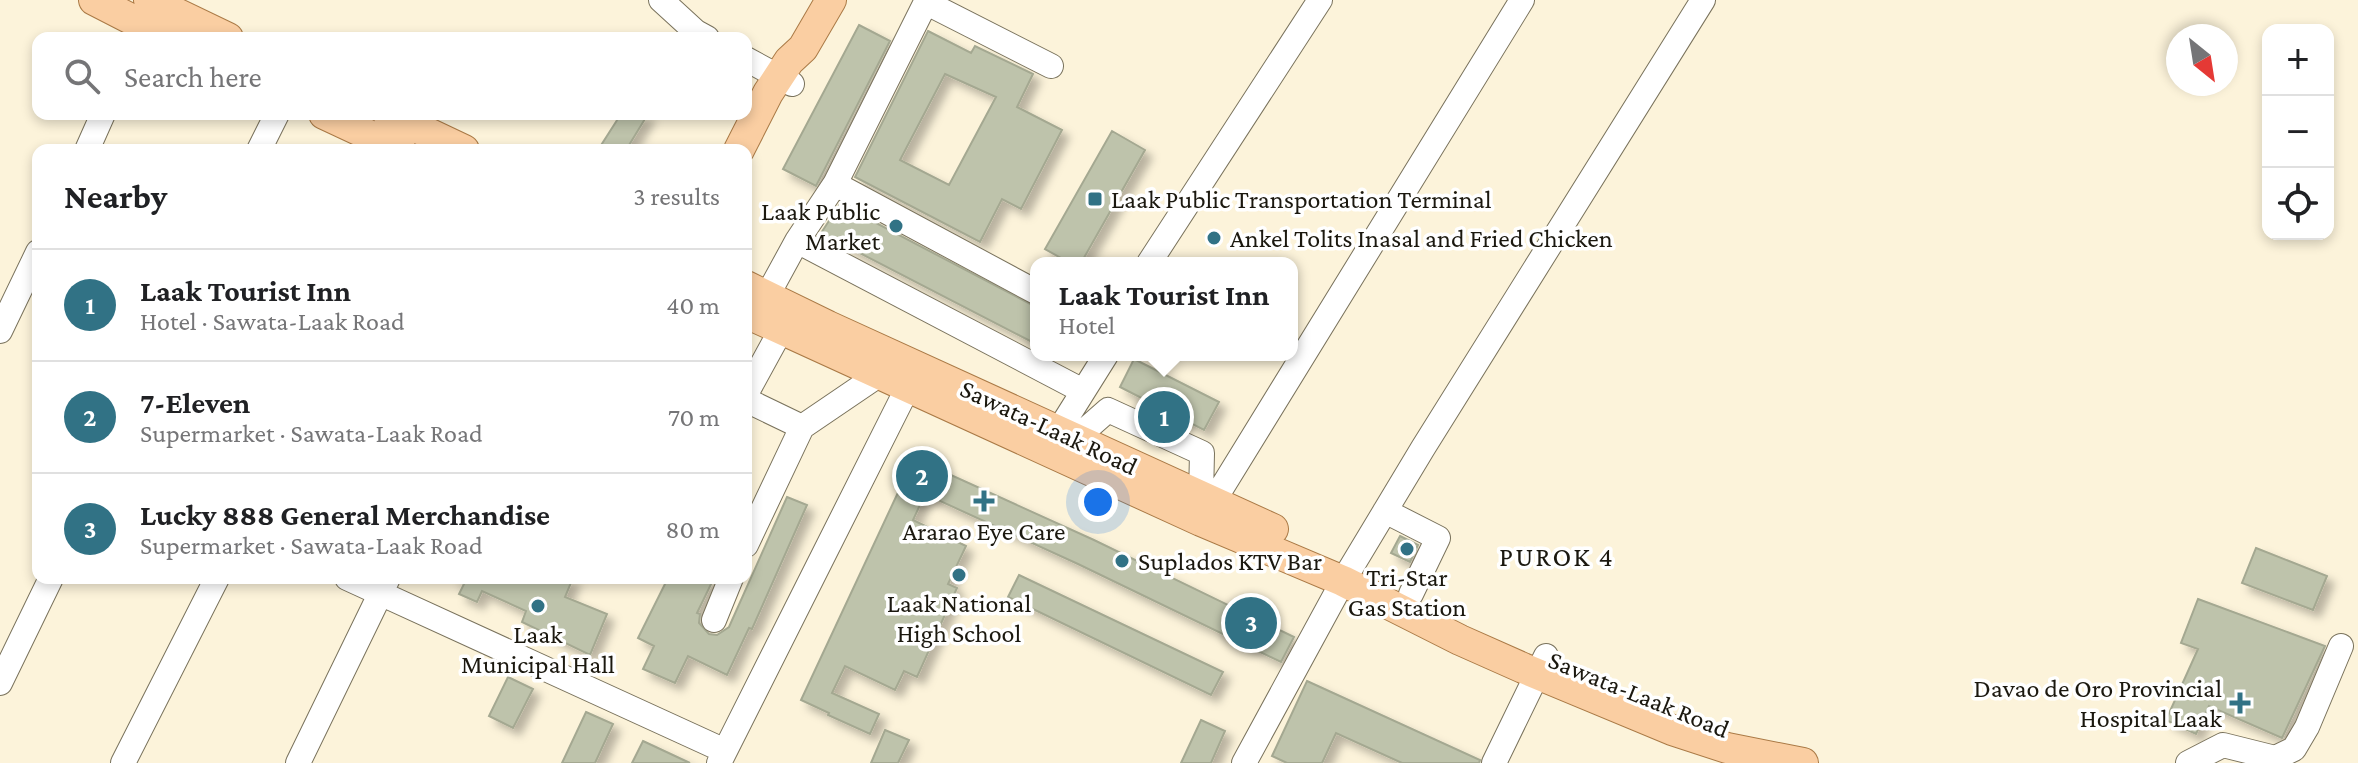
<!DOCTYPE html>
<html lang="en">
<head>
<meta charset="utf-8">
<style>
  :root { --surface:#fff; --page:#f6f6f6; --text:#202124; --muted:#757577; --line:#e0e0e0; --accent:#317285 }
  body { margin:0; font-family:"Crimson Pro",serif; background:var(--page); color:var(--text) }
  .controls { position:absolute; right:24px; top:24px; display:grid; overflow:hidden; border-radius:16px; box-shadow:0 4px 12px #0003 }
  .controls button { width:72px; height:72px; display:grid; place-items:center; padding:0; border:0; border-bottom:2px solid var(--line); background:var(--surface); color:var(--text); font:40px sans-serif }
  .compass { position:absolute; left:2166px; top:24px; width:72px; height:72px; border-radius:50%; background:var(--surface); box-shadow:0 4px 12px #0003; rotate:150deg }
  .you { position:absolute; left:1098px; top:502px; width:28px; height:28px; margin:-20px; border:6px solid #fff; border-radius:50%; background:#1a73e8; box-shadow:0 0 0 12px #1a73e833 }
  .badge { display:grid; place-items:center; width:52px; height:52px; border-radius:50%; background:var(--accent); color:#fff; font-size:26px; font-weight:700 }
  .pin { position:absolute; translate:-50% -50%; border:4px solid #fff; box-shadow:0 2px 8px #0006 }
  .popup { position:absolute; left:1030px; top:257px; width:268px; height:104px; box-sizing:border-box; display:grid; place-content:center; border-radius:16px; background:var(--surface); filter:drop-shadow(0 2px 6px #0005); font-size:26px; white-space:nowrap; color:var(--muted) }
  .popup b { font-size:30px; color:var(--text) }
  .popup::after { content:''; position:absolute; left:50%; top:100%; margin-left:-16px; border:16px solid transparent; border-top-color:var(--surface) }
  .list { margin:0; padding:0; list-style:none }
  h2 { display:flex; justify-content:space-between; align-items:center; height:104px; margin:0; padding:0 32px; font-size:34px }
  h2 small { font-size:26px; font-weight:400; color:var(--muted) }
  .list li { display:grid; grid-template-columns:52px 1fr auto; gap:24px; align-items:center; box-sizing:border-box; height:112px; padding:0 32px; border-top:2px solid var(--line) }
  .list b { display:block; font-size:30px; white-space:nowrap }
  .list p { margin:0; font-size:26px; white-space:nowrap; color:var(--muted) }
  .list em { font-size:26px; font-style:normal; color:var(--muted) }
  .icon { flex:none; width:44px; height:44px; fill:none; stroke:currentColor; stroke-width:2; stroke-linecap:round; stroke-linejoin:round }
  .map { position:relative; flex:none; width:2358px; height:763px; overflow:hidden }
  .search { position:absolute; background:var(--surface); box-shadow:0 4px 12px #0003; left:32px; top:32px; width:720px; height:88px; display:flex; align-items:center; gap:20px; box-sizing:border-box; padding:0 28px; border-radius:16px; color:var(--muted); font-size:30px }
  .panel { position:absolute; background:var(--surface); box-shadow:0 4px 12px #0003; left:32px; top:144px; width:720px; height:440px; border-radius:16px }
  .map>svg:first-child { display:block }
  .building { fill:#bec3ab; stroke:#a4a891; stroke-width:2; fill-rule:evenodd; filter:url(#shadow) }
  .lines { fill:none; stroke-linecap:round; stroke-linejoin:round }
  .minor-casing { stroke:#79725c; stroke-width:26 }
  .major-casing { stroke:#aa7a46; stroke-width:32 }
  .minor { stroke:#fff; stroke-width:24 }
  .major { stroke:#facea2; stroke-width:30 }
  .poi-dot { fill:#317285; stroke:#fff; stroke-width:3 }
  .labels { text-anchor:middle; stroke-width:7; stroke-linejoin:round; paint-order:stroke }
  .poi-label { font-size:26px; fill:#1b180f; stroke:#fff }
  .street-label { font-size:26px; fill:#1b180f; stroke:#fff }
  .neighbourhood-label { font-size:28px; letter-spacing:2px; fill:#1b180f; stroke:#fff }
</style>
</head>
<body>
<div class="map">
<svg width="2358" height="763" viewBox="0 0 2358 763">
  <defs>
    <filter id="shadow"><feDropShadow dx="7" dy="7" stdDeviation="4" flood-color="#0004"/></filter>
  </defs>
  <rect width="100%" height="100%" fill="#fcf3da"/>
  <path class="building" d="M859,25L890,41L816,186L783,169Z
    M928,31L971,53L975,46L1033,74L1017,107L1062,130L1021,209L1002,199L980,242L855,177ZM945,74L996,97L949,185L900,160Z
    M621,114H648L626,150H598Z
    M1112,131L1145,150L1081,263H1070L1045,249Z
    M840,204L1036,307V344L821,233Z
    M1134,359L1219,402L1204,430L1120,387Z
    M909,456L1094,540L1294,637L1281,662L1078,564L925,494L913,520L966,546L948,584L957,588L917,677L904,671L895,690L845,666L832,693L879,714L870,734L828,715L829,713L801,700L902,484L897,482Z
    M787,497L807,505L752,629L749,628L727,675L688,656L675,683L643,669L654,646L638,638L668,578H714L697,613L700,614L699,623L709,634L717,635L729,627Z
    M1400,536L1418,545L1410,562L1391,553Z
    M2256,548L2327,576L2313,610L2242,583Z
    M1019,575L1223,672L1211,695L1008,597Z
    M451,578H573L565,597L607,614L590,655L522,622L526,611L482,591L477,602L459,594L464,584Z
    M2198,599L2325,646L2282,738L2209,706L2196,734L2166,720L2198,649L2181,643Z
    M508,677L533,689L513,728L489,716Z
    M1307,681L1480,760L1479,763H1402L1336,733L1322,763H1287L1272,756Z
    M586,712L613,724L595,763H562Z
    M1201,720L1225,731L1211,763H1181Z
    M885,730L909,740L898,763H871Z
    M643,741L690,763H632Z"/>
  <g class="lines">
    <g class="minor-casing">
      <path id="minor" d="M661,0L696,32L707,38
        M927,3L1051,66
        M746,59L792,84
        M87,150L103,114
        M259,150L277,114
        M835,184L1036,292
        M797,241L1083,391
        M1149,263L1320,0
        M767,296L797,241L835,184L927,0
        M0,331L38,252
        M746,394L781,330
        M746,400L802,427
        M1075,439L1108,410L1202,453L1201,497
        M1049,446L1106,355
        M1385,511L1438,538L1411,594
        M1205,515L1522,0
        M746,545L802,427L880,374
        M347,578L725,751
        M714,620L731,578
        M0,683L51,578
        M123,763L217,578
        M298,763L388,578
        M719,763L908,387
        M1244,763L1343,581L1423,448L1703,0
        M1494,763L1546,656
        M2188,763L2223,745L2275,758L2294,749L2307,727L2341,646"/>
    </g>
    <g class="major-casing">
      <path id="major" d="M94,0L168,38
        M149,0L228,38
        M324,114L401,150
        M388,114L464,150
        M739,150L768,93L789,61L803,48L831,0
        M746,286L828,326L1273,529
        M746,313L1201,521L1343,581L1460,640L1523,668L1672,730L1727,748L1803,763"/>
    </g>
    <use href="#minor" class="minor"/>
    <use href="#major" class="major"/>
  </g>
  <g class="poi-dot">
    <rect x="1087" y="191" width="16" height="16" rx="4"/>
    <circle cx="896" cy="226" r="8"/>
    <circle cx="1214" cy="238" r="8"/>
    <path d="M980 489h8v8h8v8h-8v8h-8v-8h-8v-8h8z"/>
    <circle cx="1407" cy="549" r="8"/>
    <circle cx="1122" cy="561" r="8"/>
    <circle cx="959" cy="575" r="8"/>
    <circle cx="538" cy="606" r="8"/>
    <path d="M2236 691h8v8h8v8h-8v8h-8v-8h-8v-8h8z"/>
  </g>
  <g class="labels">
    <g class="poi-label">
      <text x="1111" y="208" text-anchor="start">Laak Public Transportation Terminal</text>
      <text x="880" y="220" text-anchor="end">Laak Public<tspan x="880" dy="30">Market</tspan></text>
      <text x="1230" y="247" text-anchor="start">Ankel Tolits Inasal and Fried Chicken</text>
      <text x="984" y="540">Ararao Eye Care</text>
      <text x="1138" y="570" text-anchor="start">Suplados KTV Bar</text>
      <text x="1407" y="586">Tri-Star<tspan x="1407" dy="30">Gas Station</tspan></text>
      <text x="959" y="612">Laak National<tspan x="959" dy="30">High School</tspan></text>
      <text x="538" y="643">Laak<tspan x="538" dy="30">Municipal Hall</tspan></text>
      <text x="2222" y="697" text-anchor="end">Davao de Oro Provincial<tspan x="2222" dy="30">Hospital Laak</tspan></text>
    </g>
    <g class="street-label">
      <text transform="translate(1049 427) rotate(25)" y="9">Sawata-Laak Road</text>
      <text transform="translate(1639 694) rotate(22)" y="9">Sawata-Laak Road</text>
    </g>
    <g class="neighbourhood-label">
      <text x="1557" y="566">PUROK 4</text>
    </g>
  </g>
</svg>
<div class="controls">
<button>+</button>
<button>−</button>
<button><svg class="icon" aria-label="locate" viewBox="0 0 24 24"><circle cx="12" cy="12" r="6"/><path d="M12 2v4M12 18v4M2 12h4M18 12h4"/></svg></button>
</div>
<svg class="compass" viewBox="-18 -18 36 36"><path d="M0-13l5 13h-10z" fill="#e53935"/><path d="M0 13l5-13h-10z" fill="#757577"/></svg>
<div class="you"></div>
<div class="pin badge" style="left:1164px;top:417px">1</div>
<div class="popup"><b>Laak Tourist Inn</b>Hotel</div>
<div class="pin badge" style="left:922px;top:476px">2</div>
<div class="pin badge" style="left:1251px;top:623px">3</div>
<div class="search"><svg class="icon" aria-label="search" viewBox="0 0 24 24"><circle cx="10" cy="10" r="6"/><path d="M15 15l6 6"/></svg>Search here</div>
<section class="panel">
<h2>Nearby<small>3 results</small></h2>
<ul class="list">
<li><span class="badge">1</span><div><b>Laak Tourist Inn</b><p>Hotel · Sawata-Laak Road</p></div><em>40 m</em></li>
<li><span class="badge">2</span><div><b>7-Eleven</b><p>Supermarket · Sawata-Laak Road</p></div><em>70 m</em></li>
<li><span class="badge">3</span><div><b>Lucky 888 General Merchandise</b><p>Supermarket · Sawata-Laak Road</p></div><em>80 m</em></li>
</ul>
</section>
</div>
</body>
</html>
